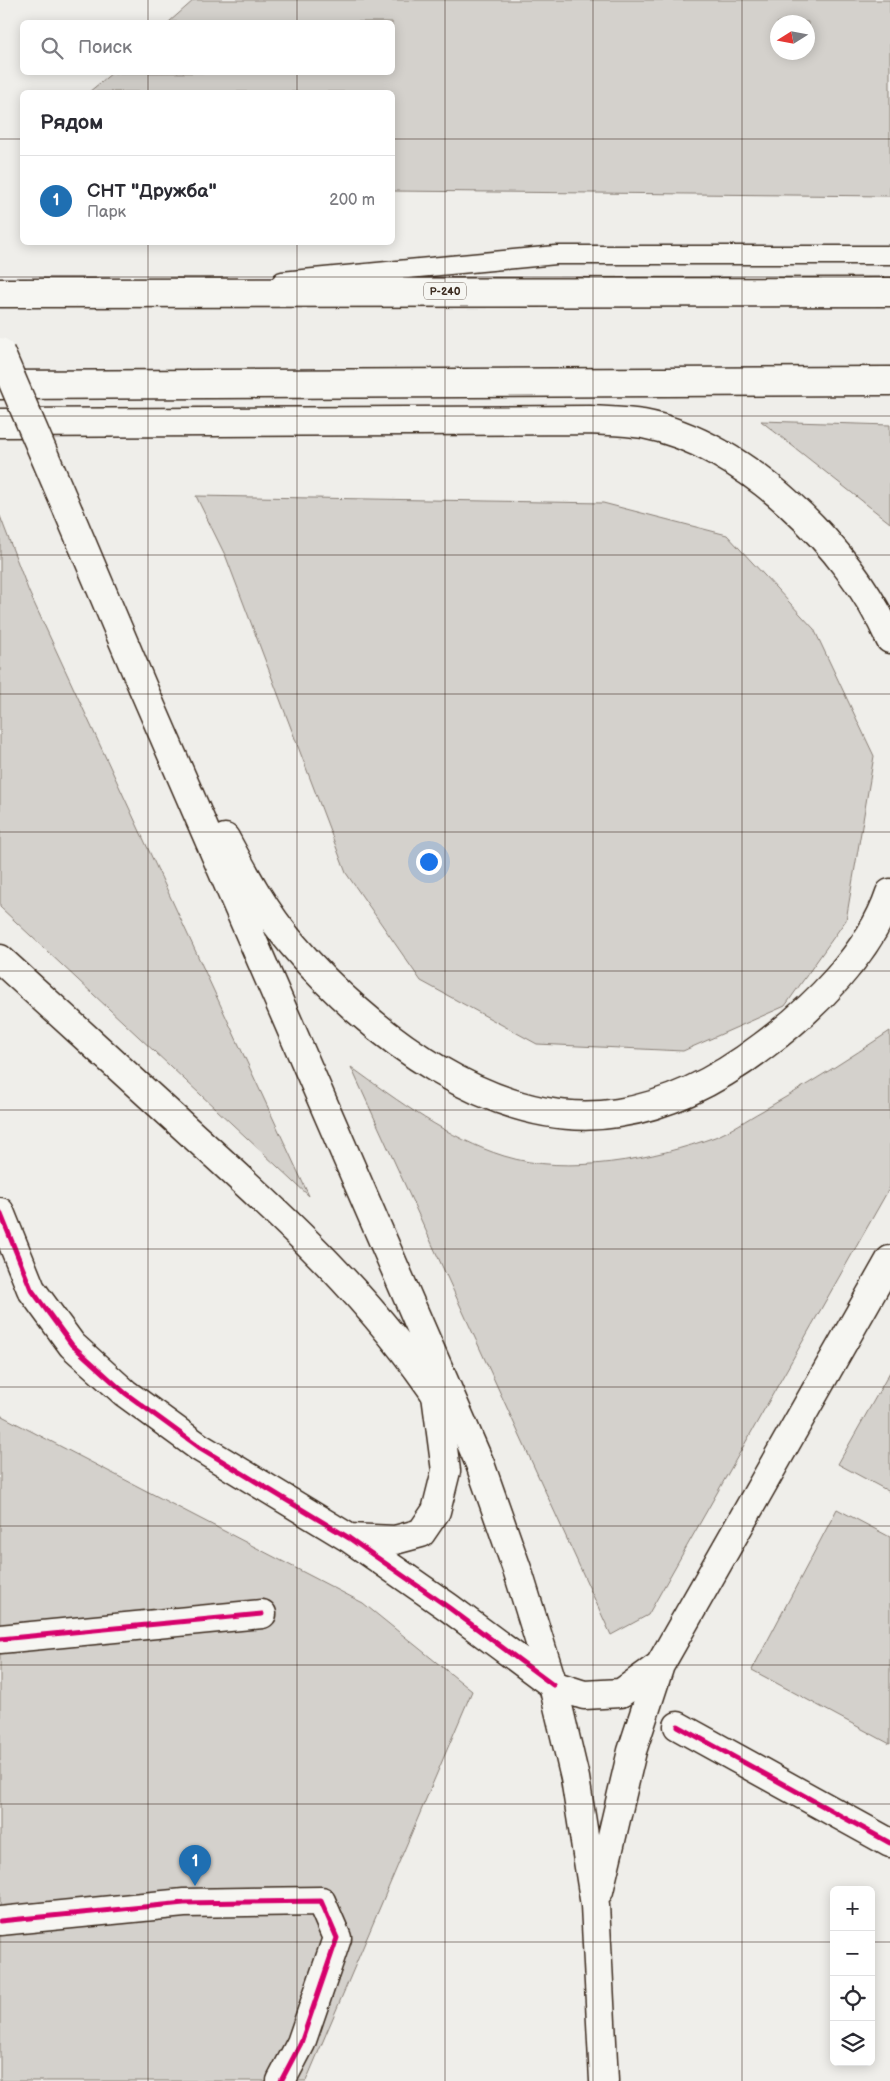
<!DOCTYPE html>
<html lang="ru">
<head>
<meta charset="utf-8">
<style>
  :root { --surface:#fff; --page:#f7f7f7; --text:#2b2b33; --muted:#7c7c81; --line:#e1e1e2; --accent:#1f6fb2 }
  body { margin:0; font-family:"Balsamiq Sans",sans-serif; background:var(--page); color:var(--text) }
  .controls { position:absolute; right:15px; bottom:15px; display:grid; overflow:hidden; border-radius:8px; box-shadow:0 2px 12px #0003 }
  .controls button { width:45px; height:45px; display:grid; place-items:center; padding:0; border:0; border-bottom:1px solid var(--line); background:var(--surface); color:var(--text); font:25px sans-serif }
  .compass { position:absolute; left:770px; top:15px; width:45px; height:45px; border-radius:50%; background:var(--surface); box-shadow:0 2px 12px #0003; rotate:259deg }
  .you { position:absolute; left:428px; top:861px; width:18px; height:18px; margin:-12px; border:4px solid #fff; border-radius:50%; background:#1a73e8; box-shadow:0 0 0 8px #1a73e833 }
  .badge { display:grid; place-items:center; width:32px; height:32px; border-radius:50%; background:var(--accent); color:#fff; font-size:16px; font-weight:700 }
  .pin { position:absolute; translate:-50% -41px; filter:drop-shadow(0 1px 2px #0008) }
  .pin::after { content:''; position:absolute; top:26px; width:18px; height:15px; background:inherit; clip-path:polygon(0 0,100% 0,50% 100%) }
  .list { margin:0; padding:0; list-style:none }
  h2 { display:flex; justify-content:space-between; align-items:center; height:65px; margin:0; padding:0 20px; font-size:21px }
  h2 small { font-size:16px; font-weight:400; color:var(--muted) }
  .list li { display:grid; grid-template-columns:32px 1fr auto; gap:15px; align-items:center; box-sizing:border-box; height:90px; padding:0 20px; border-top:1px solid var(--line) }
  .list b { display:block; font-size:19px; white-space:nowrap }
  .list p { margin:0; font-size:16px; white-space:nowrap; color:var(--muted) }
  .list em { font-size:16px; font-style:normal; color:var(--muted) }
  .icon { flex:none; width:28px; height:28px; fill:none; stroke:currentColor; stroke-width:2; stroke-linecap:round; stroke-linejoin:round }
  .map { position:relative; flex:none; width:890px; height:2081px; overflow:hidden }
  .search { position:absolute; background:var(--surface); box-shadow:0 2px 12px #0003; left:20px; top:20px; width:375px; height:55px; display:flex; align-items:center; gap:12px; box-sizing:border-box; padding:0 18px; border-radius:8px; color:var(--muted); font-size:19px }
  .panel { position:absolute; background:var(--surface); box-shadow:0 2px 12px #0003; left:20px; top:90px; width:375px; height:155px; border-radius:8px }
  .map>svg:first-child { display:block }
  .green { fill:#d4d1cc; stroke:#887e75; fill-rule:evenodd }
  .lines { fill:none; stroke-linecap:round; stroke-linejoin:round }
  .service-casing { stroke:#3b2a1e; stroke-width:21 }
  .minor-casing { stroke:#3b2a1e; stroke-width:31 }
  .secondary-casing { stroke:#3b2a1e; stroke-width:31 }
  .trunk-casing { stroke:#3b2a1e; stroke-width:31 }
  .service { stroke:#f6f6f2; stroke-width:18 }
  .minor { stroke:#f6f6f2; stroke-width:28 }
  .secondary { stroke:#f6f6f2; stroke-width:28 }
  .trunk { stroke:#f6f6f2; stroke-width:28 }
  .secondary-bridge-casing { stroke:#3b2a1e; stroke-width:31; stroke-linecap:butt }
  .secondary-bridge { stroke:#f6f6f2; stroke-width:28 }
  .cycleway-casing { stroke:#f6f6f2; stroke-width:8 }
  .cycleway { stroke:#d6006c; stroke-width:5 }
  .grid { fill:none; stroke:#3b2a1e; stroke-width:1; stroke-opacity:0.55 }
  .labels { text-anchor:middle; stroke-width:4; stroke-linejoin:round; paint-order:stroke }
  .shield { fill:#f6f6f2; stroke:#73675e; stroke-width:1 }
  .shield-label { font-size:11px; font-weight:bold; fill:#3b2a1e }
</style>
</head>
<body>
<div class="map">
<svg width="890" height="2081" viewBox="0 0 890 2081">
  <rect width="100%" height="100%" fill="#efeeea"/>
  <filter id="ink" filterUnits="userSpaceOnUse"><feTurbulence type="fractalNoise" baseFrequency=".02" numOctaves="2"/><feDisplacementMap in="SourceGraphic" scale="10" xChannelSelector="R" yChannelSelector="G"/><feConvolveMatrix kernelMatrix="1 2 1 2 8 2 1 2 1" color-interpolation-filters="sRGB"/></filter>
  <g filter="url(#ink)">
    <path class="green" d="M194,0H890V196L393,191L392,92H89L112,73L392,72V22H169ZM778,22H808V52H778Z
      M761,421L890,425V523Z
      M196,496L603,503L727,535L814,629L874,756L846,920L785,1006L683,1051L537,1044L421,981L346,873L226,557Z
      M0,516L29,592L309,1196L0,907Z
      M890,1031V1187L648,1615L611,1635L351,1067C398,1101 449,1139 504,1156C567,1176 655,1159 715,1137C731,1131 747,1119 762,1111C806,1086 848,1059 890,1031Z
      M890,1372V1492L838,1464Z
      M0,1415L363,1603L472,1691L306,2081H0Z
      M837,1509L890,1537V1744L752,1670Z"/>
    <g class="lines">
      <g class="service-casing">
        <path id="service" d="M282,281L556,255H890"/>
      </g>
      <g class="minor-casing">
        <path id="minor" d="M0,1212L31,1289L72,1345L125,1393L199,1447L349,1538L448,1607L553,1685
          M349,1538L395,1540L421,1533L436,1511L446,1471L436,1395
          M0,1639L262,1614
          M678,1726L890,1843
          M0,1921L184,1903L321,1901L337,1938L301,2043L281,2081"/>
      </g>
      <g class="secondary-casing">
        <path id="secondary" d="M0,423L590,420C607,421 626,421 643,424C744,443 850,547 890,639
          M69,513L143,688L480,1464L518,1572L553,1685L575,1778L595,1905L604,2081
          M225,838C245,875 265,912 293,945C367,1032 496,1133 618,1113C670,1105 721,1078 763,1046C813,1009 870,953 890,893
          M0,959C65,1019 131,1078 196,1138C286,1219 375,1302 442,1404
          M553,1685L584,1695L621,1693L660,1665L890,1260
          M599,1891L632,1751L660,1665"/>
      </g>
      <g class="trunk-casing">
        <path id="trunk" d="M0,293L890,292
          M0,385L890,381"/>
      </g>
      <use href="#service" class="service"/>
      <use href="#minor" class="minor"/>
      <use href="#secondary" class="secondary"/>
      <use href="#trunk" class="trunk"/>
      <g class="secondary-bridge-casing">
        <path id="secondary-bridge" d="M0,352L69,513"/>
      </g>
      <use href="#secondary-bridge" class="secondary-bridge"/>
      <g class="cycleway-casing">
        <path id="cycleway" d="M0,1212L31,1289L72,1345L125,1393L199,1447L349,1538L448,1607L553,1685
          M0,1639L262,1614
          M678,1726L890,1843
          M0,1921L184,1903L321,1901L337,1938L301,2043L281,2081"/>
      </g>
      <use href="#cycleway" class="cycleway"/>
    </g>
  </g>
  <path class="grid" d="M148,0V22M297,0V22M445,0V2081M593,0V2081M742,0V2081M148,72V92M297,72V92M0,139H22M392,139H890M148,242V2081M297,242V2081M0,277H890M0,416H890M0,555H890M0,694H890M0,832H890M0,971H890M0,1110H890M0,1249H890M0,1387H890M0,1526H890M0,1665H890M0,1804H890M0,1942H834M871,1942H890"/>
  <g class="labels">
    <rect class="shield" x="424" y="282.5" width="42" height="17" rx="4"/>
    <g class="shield-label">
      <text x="445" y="295">Р-240</text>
    </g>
  </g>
</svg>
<div class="controls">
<button>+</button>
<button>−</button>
<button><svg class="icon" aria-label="locate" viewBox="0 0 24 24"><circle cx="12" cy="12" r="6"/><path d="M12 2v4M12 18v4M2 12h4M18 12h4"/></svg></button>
<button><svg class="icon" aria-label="layers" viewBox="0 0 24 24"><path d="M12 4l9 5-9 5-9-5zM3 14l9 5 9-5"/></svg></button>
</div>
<svg class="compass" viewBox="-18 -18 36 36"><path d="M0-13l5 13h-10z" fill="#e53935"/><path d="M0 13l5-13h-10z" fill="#7c7c81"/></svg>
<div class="you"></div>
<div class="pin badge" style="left:195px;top:1886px">1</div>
<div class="search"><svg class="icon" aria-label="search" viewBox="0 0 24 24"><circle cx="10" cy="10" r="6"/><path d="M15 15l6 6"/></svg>Поиск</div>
<section class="panel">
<h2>Рядом<small></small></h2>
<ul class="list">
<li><span class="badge">1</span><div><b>СНТ &quot;Дружба&quot;</b><p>Парк</p></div><em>200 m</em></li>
</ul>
</section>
</div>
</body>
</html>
